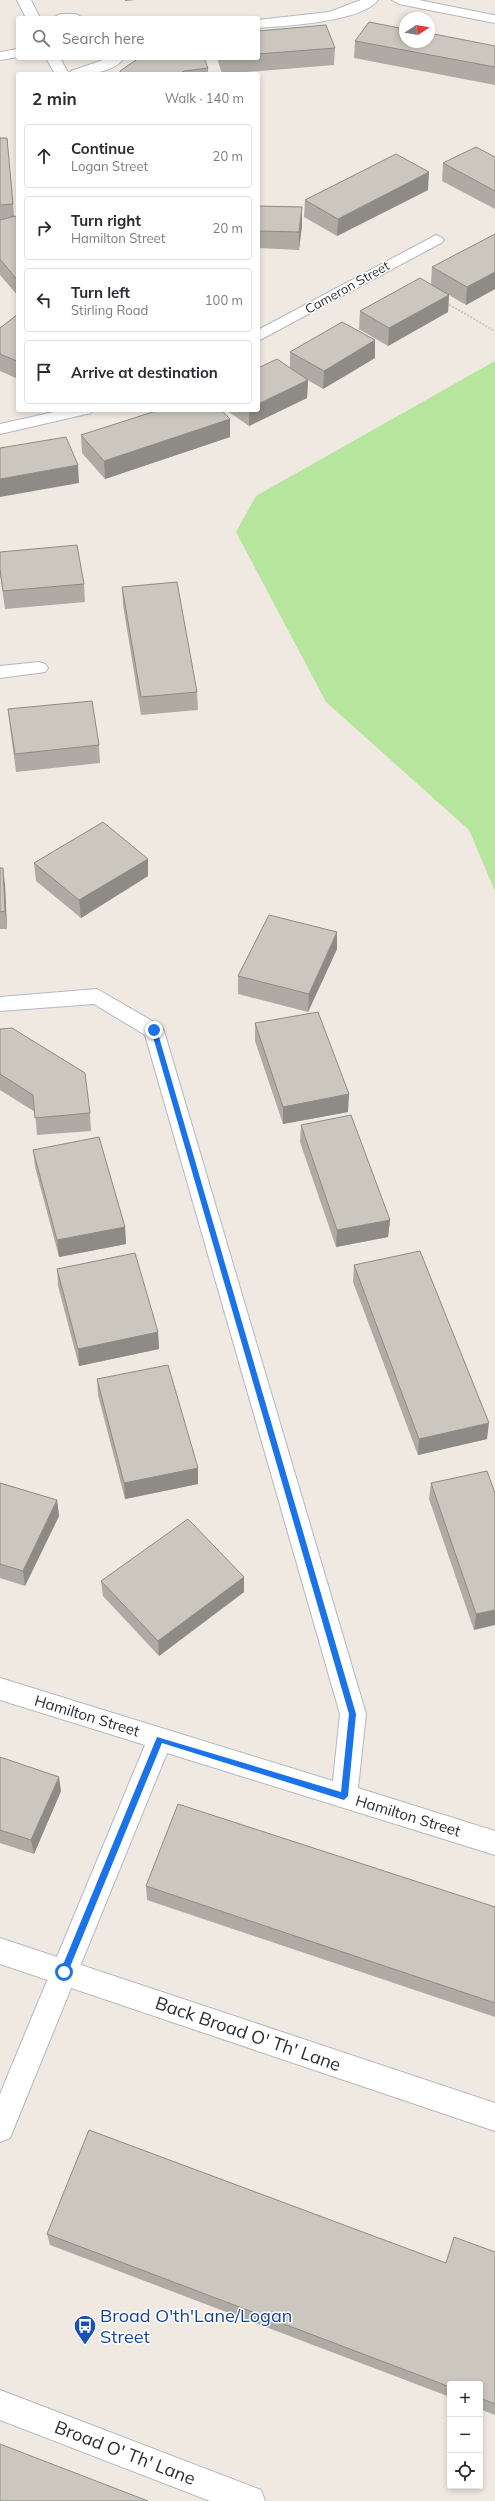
<!DOCTYPE html>
<html lang="en">
<head>
<meta charset="utf-8">
<style>
  :root { --surface:#fff; --page:#f7f7f7; --text:#2b2b33; --muted:#7c7c81; --line:#e1e1e2 }
  body { margin:0; font-family:Mulish,sans-serif; background:var(--page); color:var(--text) }
  .controls { position:absolute; right:12px; bottom:12px; display:grid; overflow:hidden; border-radius:4px; box-shadow:0 2px 6px #0003 }
  .controls button { width:36px; height:36px; display:grid; place-items:center; padding:0; border:0; border-bottom:1px solid var(--line); background:var(--surface); color:var(--text); font:20px sans-serif }
  .compass { position:absolute; left:399px; top:12px; width:36px; height:36px; border-radius:50%; background:var(--surface); box-shadow:0 2px 6px #0003; rotate:78deg }
  .stop { position:absolute; width:12px; height:12px; margin:-9px; border:3px solid #1a73e8; border-radius:50%; background:#fff }
  .stop.end { background:#1a73e8; border-color:#fff; box-shadow:0 1px 4px #0008 }
  .list { margin:0; padding:0; list-style:none }
  h2 { display:flex; justify-content:space-between; align-items:center; height:52px; margin:0; padding:0 16px; font-size:17px }
  h2 small { font-size:13px; font-weight:400; color:var(--muted) }
  .list li { display:grid; grid-template-columns:26px 1fr auto; gap:12px; align-items:center; box-sizing:border-box; height:64px; margin:0 8px 8px; padding:0 8px; border:1px solid var(--line); border-radius:4px }
  .list b { display:block; font-size:15px; white-space:nowrap }
  .list p { margin:0; font-size:13px; white-space:nowrap; color:var(--muted) }
  .list em { font-size:13px; font-style:normal; color:var(--muted) }
  .icon { flex:none; width:22px; height:22px; fill:none; stroke:currentColor; stroke-width:2; stroke-linecap:round; stroke-linejoin:round }
  .map { position:relative; flex:none; width:495px; height:2501px; overflow:hidden }
  .search { position:absolute; background:var(--surface); box-shadow:0 2px 6px #0003; left:16px; top:16px; width:244px; height:44px; display:flex; align-items:center; gap:10px; box-sizing:border-box; padding:0 14px; border-radius:4px; color:var(--muted); font-size:15px }
  .panel { position:absolute; background:var(--surface); box-shadow:0 2px 6px #0003; left:16px; top:72px; width:244px; height:340px; border-radius:4px }
  .map>svg:first-child { display:block }
  .green { fill:#b6e59e }
  .lines { fill:none; stroke-linecap:round; stroke-linejoin:round }
  .service-casing { stroke:#b4b7c1; stroke-width:2 }
  .minor-casing { stroke:#b4b7c1; stroke-width:2 }
  .path { stroke:#c9c9c9; stroke-width:2; stroke-dasharray:2 1.5; stroke-linecap:butt }
  .service { fill:#fff; fill-rule:evenodd }
  .minor { fill:#fff; fill-rule:evenodd }
  .wall { fill:#afaba4 }
  .shaded-wall { fill:#8e8b86 }
  .building { fill:#cbc7bf; stroke:#8e8b86 }
  .route { fill:#1a73e8 }
  .labels { text-anchor:middle; stroke-width:3; stroke-linejoin:round; paint-order:stroke }
  .far-street-label { font-size:13px; fill:#2e2e2e; stroke:#fff }
  .street-label { font-size:15px; fill:#2e2e2e; stroke:#fff }
  .near-street-label { font-size:18px; fill:#2e2e2e; stroke:#fff }
  .near-transit-label { font-size:18px; fill:#164399; stroke:#fff; text-anchor:start }
</style>
</head>
<body>
<div class="map">
<svg width="495" height="2501" viewBox="0 0 495 2501">
  <rect width="100%" height="100%" fill="#efe9e1"/>
  <path class="green" d="M495,361V891L469,830L326,702L236,532L256,496Z"/>
  <g class="lines">
    <g class="service-casing">
      <path id="service" d="M0,1938L495,2103V2131L0,1964Z"/>
    </g>
    <g class="minor-casing">
      <path id="minor" d="M17,0H31L40,18H26Z
        M361,0H378C362,22 284,26 258,28V20L329,12Z
        M392,0H419L493,15H495V23L399,4Z
        M60,14H76L83,18H53Z
        M18,49V57L0,60V52Z
        M46,58H60L69,74H55Z
        M109,58H124C113,74 86,74 69,74L71,71Z
        M436,235L441,237L444,240L441,243L258,341V330Z
        M63,410H93L91,413L0,434V424Z
        M39,662L45,664L48,668L45,672L0,678V666Z
        M97,989L161,1026L164,1031L366,1714L358,1788L495,1831V1855L167,1753L10,2138L0,2142V2094L145,1745L0,1700V1678L333,1781L340,1714L145,1035L94,1004L0,1011V997Z
        M0,2390L261,2490L265,2501H210L0,2420Z"/>
    </g>
    <path class="path" d="M446,303L495,331"/>
    <use href="#service" class="service"/>
    <use href="#minor" class="minor"/>
  </g>
  <path class="wall" d="M258,31L335,48L334,65L222,74L217,58H258Z
    M355,41L495,46V85L354,58Z
    M208,68V74H120V71Z
    M0,138H7L14,216L18,219V296L0,275Z
    M495,157V209L442,181L443,163Z
    M428,190L337,236L304,217L305,200Z
    M258,206L302,207V225L299,250L258,248Z
    M495,234V289L466,305L449,295L448,312L388,346L359,329L360,311L431,284L432,267Z
    M18,314V379L0,371V328Z
    M290,352L375,358L323,389L306,379L308,380L307,398L249,426L226,410H258L290,368Z
    M81,435L230,437L105,479L82,453Z
    M0,552L84,584L85,602L5,609L0,574Z
    M122,587L197,692L198,710L141,715L123,605Z
    M8,709L99,745L100,763L16,772L10,727Z
    M148,859V876L81,918L36,881L34,863Z
    M0,868L5,885L7,929H0Z
    M337,949L308,1012L238,994V976Z
    M255,1023L348,1112L283,1124L255,1041Z
    M0,1029L90,1113L91,1131L37,1135L35,1112L0,1090Z
    M301,1125L390,1220L388,1237L336,1247L300,1142Z
    M33,1150L125,1227L126,1244L59,1257L35,1167Z
    M354,1265L487,1439L418,1455L353,1282Z
    M57,1269L158,1332L159,1349L79,1366L58,1286Z
    M97,1379L198,1468V1484L125,1499L98,1395Z
    M0,1483L57,1500L59,1516L25,1586L0,1578Z
    M431,1483L495,1493L474,1630L429,1499Z
    M101,1581L244,1592L159,1656L103,1596Z
    M0,1757L61,1791L34,1854L0,1843Z
    M146,1886L495,1907V2017L147,1900Z
    M47,2234L446,2263L495,2252V2415L480,2409V2384H450V2397L50,2245Z"/>
  <path class="shaded-wall" d="M125,0H135L125,1Z
    M184,71V74H179Z
    M429,172L428,190L337,236L338,219Z
    M302,207V225L299,250V232Z
    M495,272V289L466,305L467,287Z
    M449,295L448,312L388,346L389,328Z
    M375,340V358L323,389L324,371Z
    M17,361H18V375Z
    M308,380L307,398L249,426V410H258V404Z
    M230,419V437L105,479L104,461Z
    M78,465L79,483L0,497V479Z
    M148,859V876L81,918L79,900Z
    M3,868L5,885L7,929L5,911Z
    M337,932V949L308,1012L309,994Z
    M349,1094L348,1112L283,1124V1107Z
    M390,1220L388,1237L336,1247L337,1230Z
    M125,1227L126,1244L59,1257L57,1240Z
    M158,1332L159,1349L79,1366L78,1349Z
    M489,1423L487,1439L418,1455L419,1439Z
    M198,1468V1484L125,1499L124,1483Z
    M57,1500L59,1516L25,1586L23,1571Z
    M244,1577V1592L159,1656L158,1641Z
    M495,1610V1625L474,1630L476,1614Z
    M59,1777L61,1791L34,1854L31,1840Z"/>
  <path class="building" d="M369,22L405,29V42H429V33L495,46V67L355,41Z
    M326,25L335,48L258,54V31Z
    M139,58H204L208,68L184,71L179,74H121L120,71Z
    M0,138H7L13,204L0,205Z
    M476,147L495,157V191L443,163Z
    M396,154L429,172L338,219L305,200Z
    M258,206L302,207L299,232L258,231Z
    M15,216L18,219V281L0,259V220Z
    M495,234V272L467,287L432,267Z
    M420,278L449,295L389,328L360,311Z
    M18,314V361H17L0,354V328Z
    M342,322L375,340L324,371L290,352Z
    M277,359L308,380L258,404V368Z
    M159,410H221L230,419L104,461L81,435Z
    M66,437L78,465L0,479V448Z
    M77,545L84,584L3,591L0,569V552Z
    M177,582L197,692L141,697L122,587Z
    M92,701L99,745L15,754L8,709Z
    M103,822L148,859L79,900L34,863Z
    M0,868H3L5,911L0,912Z
    M269,915L337,932L309,994L238,976Z
    M318,1012L349,1094L283,1107L255,1023Z
    M12,1028L85,1073L90,1113L35,1118L33,1095L0,1074V1029Z
    M351,1115L390,1220L337,1230L301,1125Z
    M99,1137L125,1227L57,1240L33,1150Z
    M420,1251L489,1423L419,1439L354,1265Z
    M135,1253L158,1332L78,1349L57,1269Z
    M168,1365L198,1468L124,1483L97,1379Z
    M487,1471L495,1493V1610L476,1614L431,1483Z
    M0,1483L57,1500L23,1571L0,1564Z
    M188,1519L244,1577L158,1641L101,1581Z
    M0,1757L59,1777L31,1840L0,1830Z
    M178,1804L495,1907V2003L146,1886Z
    M89,2130L446,2263L454,2237L495,2252V2404L480,2398V2384H450V2387L47,2234Z
    M0,2444L148,2501H0Z"/>
  <path class="route" d="M154,1028L157,1030L356,1714L348,1796L344,1800L162,1743L68,1972L64,1976L60,1972L157,1737L341,1792L349,1714L151,1030Z"/>
  <defs>
    <g id="bus-pin" transform="scale(1.15)"><path d="M0 17L-7.5 6A9.5 9.5 0 1 1 7.5 6Z" fill="#1a4fb4" stroke="#fff"/><path d="M-5-6H5V4H4V6H2V4H-2V6H-4V4H-5ZM-3.5-4V0h7V-4ZM-3.5 1.2v1.5H-2V1.2ZM2 1.2v1.5H3.5V1.2Z" fill="#fff"/></g>
  </defs>
  <g fill-rule="evenodd">
    <use href="#bus-pin" x="85" y="2326"/>
  </g>
  <g class="labels">
    <g class="far-street-label">
      <text transform="translate(347 287) rotate(-29)" y="5">Cameron Street</text>
    </g>
    <g class="street-label">
      <text transform="translate(87 1716) rotate(17)" y="5">Hamilton Street</text>
      <text transform="translate(408 1816) rotate(17)" y="5">Hamilton Street</text>
    </g>
    <g class="near-street-label">
      <text transform="translate(248 2034) rotate(19)" y="6">Back Broad O' Th' Lane</text>
      <text transform="translate(125 2453) rotate(21)" y="6">Broad O' Th' Lane</text>
    </g>
    <g class="near-transit-label">
      <text x="100" y="2322">Broad O'th'Lane/Logan<tspan x="100" dy="21">Street</tspan></text>
    </g>
  </g>
</svg>
<div class="controls">
<button>+</button>
<button>−</button>
<button><svg class="icon" aria-label="locate" viewBox="0 0 24 24"><circle cx="12" cy="12" r="6"/><path d="M12 2v4M12 18v4M2 12h4M18 12h4"/></svg></button>
</div>
<svg class="compass" viewBox="-18 -18 36 36"><path d="M0-13l5 13h-10z" fill="#e53935"/><path d="M0 13l5-13h-10z" fill="#7c7c81"/></svg>
<div class="stop" style="left:64px;top:1972px"></div>
<div class="stop end" style="left:154px;top:1030px"></div>
<div class="search"><svg class="icon" aria-label="search" viewBox="0 0 24 24"><circle cx="10" cy="10" r="6"/><path d="M15 15l6 6"/></svg>Search here</div>
<section class="panel">
<h2>2 min<small>Walk · 140 m</small></h2>
<ul class="list">
<li><svg class="icon" aria-label="ahead" viewBox="0 0 24 24"><path d="M12 20V5M6 11l6-6 6 6"/></svg><div><b>Continue</b><p>Logan Street</p></div><em>20 m</em></li>
<li><svg class="icon" aria-label="right" viewBox="0 0 24 24"><path d="M7 20v-9h11M14 6l5 5-5 5"/></svg><div><b>Turn right</b><p>Hamilton Street</p></div><em>20 m</em></li>
<li><svg class="icon" aria-label="left" viewBox="0 0 24 24"><path d="M17 20v-9H6M10 6l-5 5 5 5"/></svg><div><b>Turn left</b><p>Stirling Road</p></div><em>100 m</em></li>
<li><svg class="icon" aria-label="arrive" viewBox="0 0 24 24"><path d="M6 21V4h12l-3 4 3 4H6"/></svg><div><b>Arrive at destination</b></div></li>
</ul>
</section>
</div>
</body>
</html>
